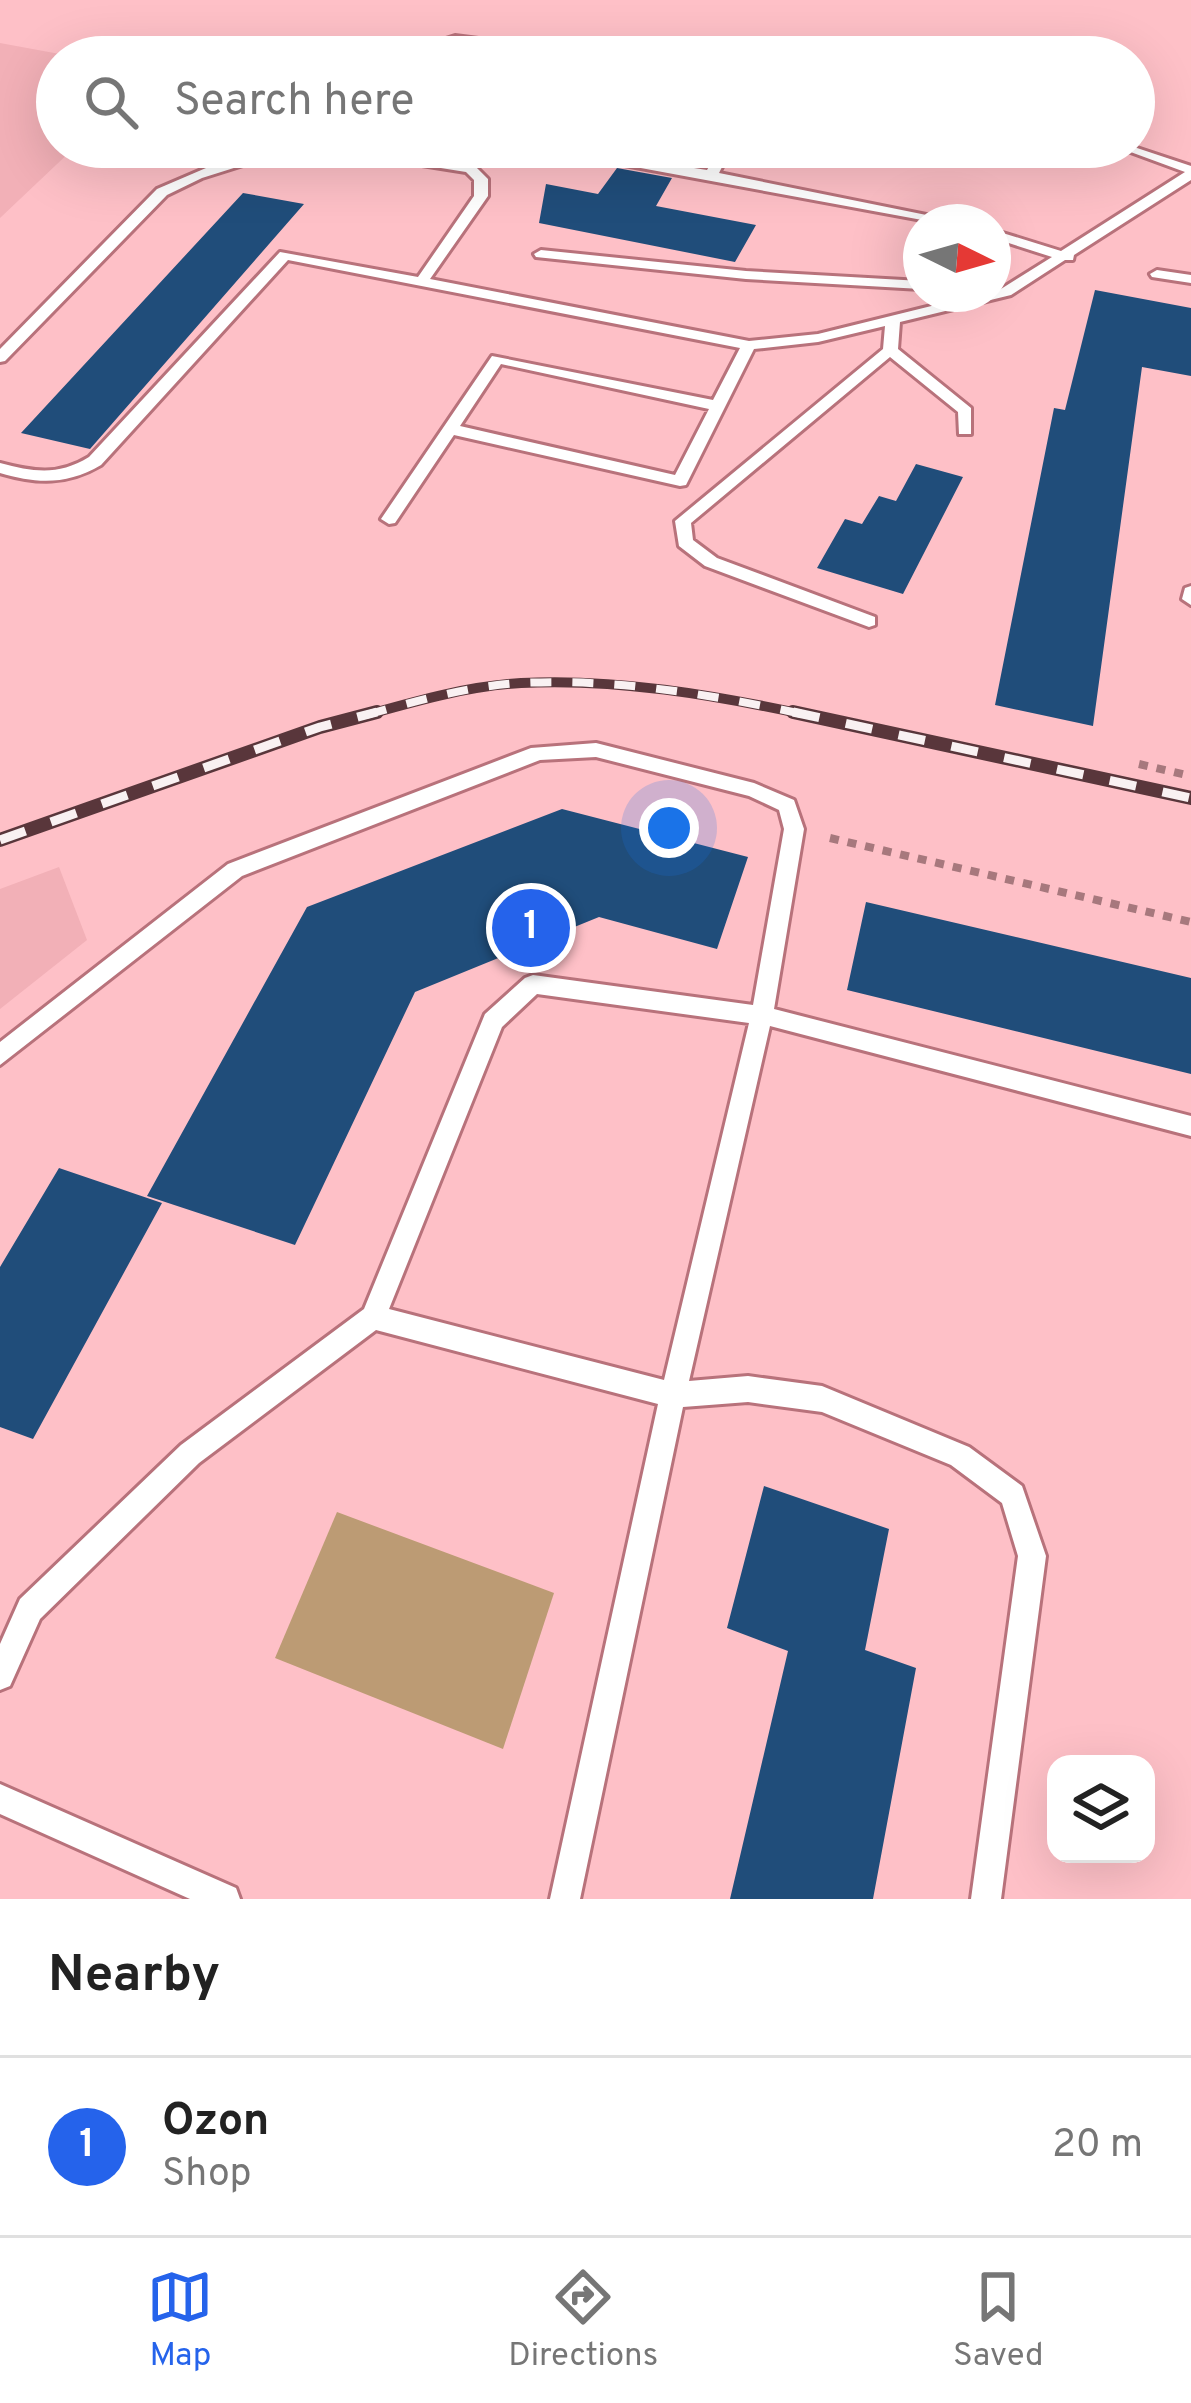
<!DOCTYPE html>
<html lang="en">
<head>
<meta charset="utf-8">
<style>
  :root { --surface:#fff; --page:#f2f2f2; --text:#222; --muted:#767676; --line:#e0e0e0; --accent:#2563eb }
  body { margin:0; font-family:Overpass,sans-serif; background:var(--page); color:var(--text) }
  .controls { position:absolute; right:36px; bottom:36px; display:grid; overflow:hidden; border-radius:24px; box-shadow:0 12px 48px #0002 }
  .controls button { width:108px; height:108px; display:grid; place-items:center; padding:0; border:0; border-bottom:3px solid var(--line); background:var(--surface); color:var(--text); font:60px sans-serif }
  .compass { position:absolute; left:903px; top:204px; width:108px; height:108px; border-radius:50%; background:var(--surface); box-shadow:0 12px 48px #0002; rotate:95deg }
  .you { position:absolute; left:669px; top:828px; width:42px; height:42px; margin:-30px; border:9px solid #fff; border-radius:50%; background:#1a73e8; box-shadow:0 0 0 18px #1a73e833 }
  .badge { display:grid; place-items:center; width:78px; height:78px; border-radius:50%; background:var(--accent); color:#fff; font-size:39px; font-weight:700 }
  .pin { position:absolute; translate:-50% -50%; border:6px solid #fff; box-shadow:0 3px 12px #0006 }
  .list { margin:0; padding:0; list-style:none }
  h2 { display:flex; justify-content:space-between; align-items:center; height:156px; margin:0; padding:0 48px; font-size:51px }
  h2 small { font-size:39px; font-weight:400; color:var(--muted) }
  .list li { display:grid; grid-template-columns:78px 1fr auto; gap:36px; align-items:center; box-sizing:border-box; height:180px; padding:0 48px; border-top:3px solid var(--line) }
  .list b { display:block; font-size:45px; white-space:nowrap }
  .list p { margin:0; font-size:39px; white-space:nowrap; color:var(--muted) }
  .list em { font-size:39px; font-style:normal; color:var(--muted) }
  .icon { flex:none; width:66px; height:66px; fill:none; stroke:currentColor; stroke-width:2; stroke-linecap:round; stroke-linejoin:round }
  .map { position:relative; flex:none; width:1191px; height:1899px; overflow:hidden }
  .search { position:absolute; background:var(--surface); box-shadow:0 12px 48px #0002; left:36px; right:36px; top:36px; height:132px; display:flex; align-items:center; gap:30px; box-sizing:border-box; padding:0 42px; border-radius:66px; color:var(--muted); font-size:45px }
  .sheet { height:336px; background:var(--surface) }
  nav { display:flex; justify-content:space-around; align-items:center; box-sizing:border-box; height:168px; border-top:3px solid var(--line); background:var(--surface); font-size:33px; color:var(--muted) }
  nav a { display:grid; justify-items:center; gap:6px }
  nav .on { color:var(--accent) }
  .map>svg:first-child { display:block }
  .built { fill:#f2b0b7 }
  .green { fill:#bc9b74 }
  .building { fill:#204d7a }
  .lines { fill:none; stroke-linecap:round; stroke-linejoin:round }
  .service-casing { stroke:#b8727b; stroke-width:6 }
  .path { stroke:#a7787d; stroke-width:8; stroke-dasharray:9 9; stroke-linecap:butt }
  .service { fill:#fff; fill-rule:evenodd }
  .rail-far1-casing { stroke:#59363b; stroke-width:10 }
  .rail-casing { stroke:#59363b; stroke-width:14 }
  .rail-far1 { stroke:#f9f1f2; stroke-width:8; stroke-dasharray:21; stroke-linecap:butt }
  .rail { stroke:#f9f1f2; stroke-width:9; stroke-dasharray:27; stroke-linecap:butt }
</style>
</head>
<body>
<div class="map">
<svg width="1191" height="1899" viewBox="0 0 1191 1899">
  <rect width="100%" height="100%" fill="#fec0c7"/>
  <path class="built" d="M0,43L76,57H57V147H75L0,218Z
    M59,867L87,940L0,1009V889Z"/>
  <path class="green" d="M337,1512L554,1593L503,1749L275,1658Z"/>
  <path class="building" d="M617,168L672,178L656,206L756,225L735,262L539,223L546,184L598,194Z
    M243,193L304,204L90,449L21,433Z
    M1095,290L1191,308V376L1142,367L1093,726L995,705L1054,408L1065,410Z
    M916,464L963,477L903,594L817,568L845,519L862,524L879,496L896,501Z
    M562,809L748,857L717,949L599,917L415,992L295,1245L147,1196L307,907Z
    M866,902L1191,978V1074L847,990Z
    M59,1168L162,1203L33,1439L0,1427V1267Z
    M764,1486L889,1529L865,1650L916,1668L873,1899H730L788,1651L727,1628Z"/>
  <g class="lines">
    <g class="service-casing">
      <path id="service" d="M455,36L586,53L592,57H560L456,43L438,48L430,57H418L430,44Z
        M821,45L863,53L869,57L821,53L784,57Z
        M283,147H356L475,166L488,179V196L430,279L749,341L818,334L980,294H993L1052,257L993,238V230L1061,251L1185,172L1117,147H1134L1191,166V180L1074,255L1073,260H1065L1011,295L900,322L898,349L971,408V434H959L958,412L890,357L691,523L693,540L717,558L875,617V625L869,627L705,566L679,546L675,521L883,349L885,326L818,342L754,349L686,485L680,486L454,435L395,523L389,524L381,519L492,356L713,400L740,348L288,260L101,465C67,485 37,484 0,473V463C34,472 58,476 89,457L280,252L418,277L474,196V180L466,172L359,155L304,152L262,159L202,178L167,195L5,361L0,362V349L157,189L213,165ZM501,364L709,409L675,475L460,426Z
        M527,147H557L707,170L720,147H732L719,173L961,222H933Z
        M541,250L746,271L921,281V289L746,279L536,257L534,254Z
        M1157,270L1191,275V283L1152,277L1150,274Z
        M1191,586V605L1182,599L1185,588Z
        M596,743L754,783L794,800L804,829L774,1009L1191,1116V1136L770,1026L689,1381L748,1376L822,1386L969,1447L1022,1486L1046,1556L1001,1899H971L1018,1556L1002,1503L951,1465L822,1412L748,1402L683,1407L580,1899H550L658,1404L376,1330L199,1463L40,1619L10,1686L0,1690V1644L20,1599L181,1445L364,1309L485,1014L525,978L533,975L753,1005L784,829L779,810L749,796L596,757L540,760L242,876L0,1065V1042L228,864L531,748ZM537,994L749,1023L664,1380L389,1309L502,1027Z
        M0,1784L236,1888L240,1899H190L0,1814Z"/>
    </g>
    <path class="path" d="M1139,764L1191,776
      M830,838L1191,922"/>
    <use href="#service" class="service"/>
    <g class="rail-far1-casing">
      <path id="rail-far1" d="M366,715C416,701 468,686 521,683C615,678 714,695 807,715"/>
    </g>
    <g class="rail-casing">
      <path id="rail" d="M793,712L1191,798
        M0,840L320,727L377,712"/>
    </g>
    <use href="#rail-far1" class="rail-far1"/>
    <use href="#rail" class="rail"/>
  </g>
</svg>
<div class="controls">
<button><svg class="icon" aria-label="layers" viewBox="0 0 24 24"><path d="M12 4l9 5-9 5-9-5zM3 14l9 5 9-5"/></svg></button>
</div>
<svg class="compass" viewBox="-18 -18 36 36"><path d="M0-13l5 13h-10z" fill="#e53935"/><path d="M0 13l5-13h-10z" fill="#767676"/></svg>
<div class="you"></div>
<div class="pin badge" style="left:531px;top:928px">1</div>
<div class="search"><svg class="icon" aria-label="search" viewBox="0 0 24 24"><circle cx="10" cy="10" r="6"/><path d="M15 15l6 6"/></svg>Search here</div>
</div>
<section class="sheet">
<h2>Nearby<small></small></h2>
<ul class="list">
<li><span class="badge">1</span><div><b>Ozon</b><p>Shop</p></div><em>20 m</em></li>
</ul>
</section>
<nav>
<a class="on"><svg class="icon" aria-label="map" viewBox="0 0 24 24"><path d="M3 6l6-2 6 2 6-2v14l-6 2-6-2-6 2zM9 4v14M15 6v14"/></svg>Map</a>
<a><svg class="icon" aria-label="directions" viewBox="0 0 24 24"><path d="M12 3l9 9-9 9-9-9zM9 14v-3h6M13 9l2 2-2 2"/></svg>Directions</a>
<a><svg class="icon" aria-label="saved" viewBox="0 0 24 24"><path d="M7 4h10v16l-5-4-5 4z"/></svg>Saved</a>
</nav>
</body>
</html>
